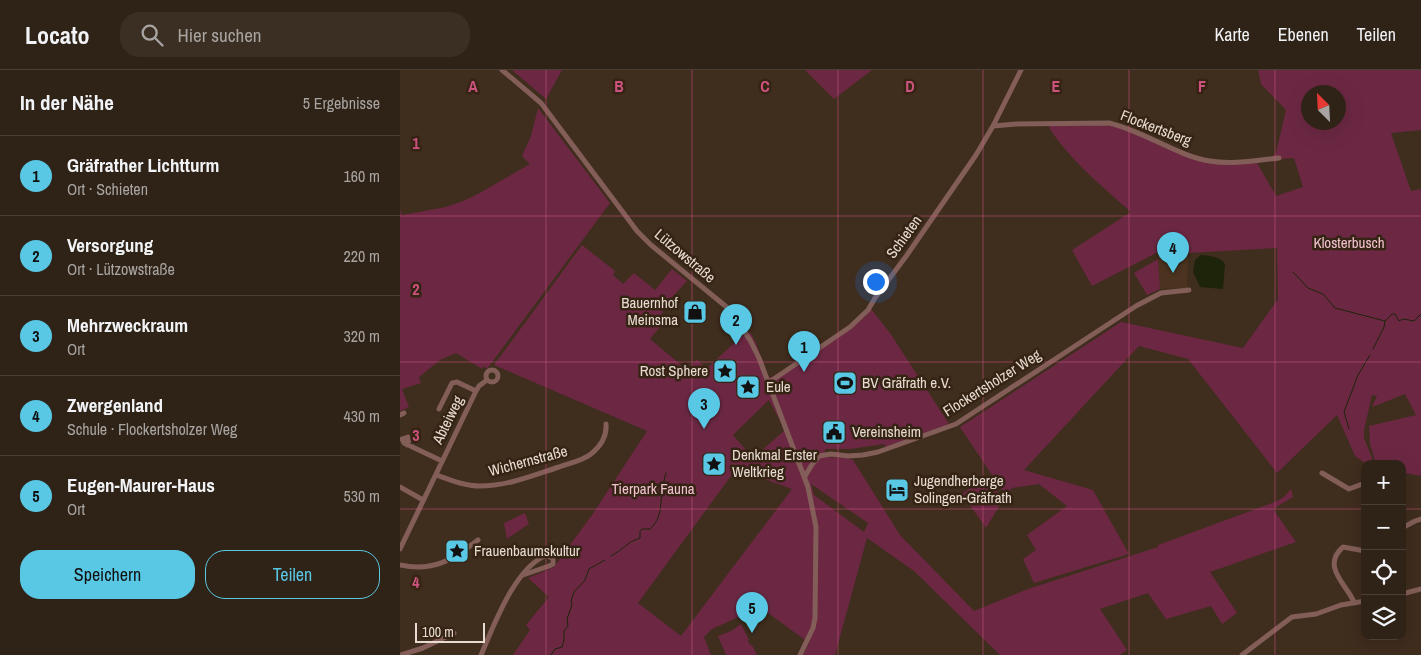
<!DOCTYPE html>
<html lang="de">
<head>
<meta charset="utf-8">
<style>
  :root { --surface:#2f2216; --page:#3b2f23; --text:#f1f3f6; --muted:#a7a4a1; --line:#4a3f35; --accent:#59c8e4 }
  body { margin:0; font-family:"Archivo Narrow",sans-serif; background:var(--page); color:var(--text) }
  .controls { position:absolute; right:15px; bottom:15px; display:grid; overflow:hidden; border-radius:10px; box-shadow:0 5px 20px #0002 }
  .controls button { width:45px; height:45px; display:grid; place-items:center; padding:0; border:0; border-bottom:1px solid var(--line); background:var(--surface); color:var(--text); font:25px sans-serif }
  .compass { position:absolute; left:901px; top:15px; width:45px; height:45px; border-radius:50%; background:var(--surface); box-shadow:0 5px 20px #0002; rotate:336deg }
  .scale { position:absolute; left:15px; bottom:12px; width:70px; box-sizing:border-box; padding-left:5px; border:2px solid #e8dcd2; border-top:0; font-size:14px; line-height:18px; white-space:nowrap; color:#e8dcd2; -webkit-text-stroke:4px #352314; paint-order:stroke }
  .you { position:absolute; left:475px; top:211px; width:18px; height:18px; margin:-12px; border:4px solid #fff; border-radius:50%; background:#1a73e8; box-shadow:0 0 0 8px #1a73e833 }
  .badge { display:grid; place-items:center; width:32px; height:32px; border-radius:50%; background:var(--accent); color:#111; font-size:16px; font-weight:700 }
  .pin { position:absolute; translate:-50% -41px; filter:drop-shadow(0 1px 2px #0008) }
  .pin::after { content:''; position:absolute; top:26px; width:18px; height:15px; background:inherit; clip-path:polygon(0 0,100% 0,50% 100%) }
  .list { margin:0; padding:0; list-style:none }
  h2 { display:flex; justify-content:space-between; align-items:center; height:65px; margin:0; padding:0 20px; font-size:21px }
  h2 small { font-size:16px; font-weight:400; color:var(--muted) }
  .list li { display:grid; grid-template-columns:32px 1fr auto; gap:15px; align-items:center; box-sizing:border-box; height:80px; padding:0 20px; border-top:1px solid var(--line) }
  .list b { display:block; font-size:19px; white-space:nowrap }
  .list p { margin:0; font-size:16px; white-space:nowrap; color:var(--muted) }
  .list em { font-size:16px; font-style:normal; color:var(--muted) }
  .actions { display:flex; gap:10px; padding:15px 20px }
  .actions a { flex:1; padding:11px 0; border:1px solid var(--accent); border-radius:20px; text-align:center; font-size:18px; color:var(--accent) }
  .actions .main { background:var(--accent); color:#111 }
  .icon { flex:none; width:28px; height:28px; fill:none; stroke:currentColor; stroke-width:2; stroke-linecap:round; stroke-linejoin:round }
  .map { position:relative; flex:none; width:1021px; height:585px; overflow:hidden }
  header { display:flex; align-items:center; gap:30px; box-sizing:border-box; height:70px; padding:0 25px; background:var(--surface); border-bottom:1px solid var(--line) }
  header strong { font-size:24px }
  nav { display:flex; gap:28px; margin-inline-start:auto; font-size:18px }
  .search { width:350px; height:45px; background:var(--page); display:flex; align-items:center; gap:12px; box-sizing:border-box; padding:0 18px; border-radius:20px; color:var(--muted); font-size:19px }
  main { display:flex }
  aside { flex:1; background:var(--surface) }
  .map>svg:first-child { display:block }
  .built { fill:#4b331f }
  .green { fill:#6c2843; fill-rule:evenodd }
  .water { fill:#1d240a }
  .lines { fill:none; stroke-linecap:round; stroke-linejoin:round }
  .stream { stroke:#1d240a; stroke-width:1 }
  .street { stroke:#835e58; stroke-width:5 }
  .grid { fill:none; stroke:#cd537f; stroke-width:1; stroke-opacity:0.55 }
  .labels { text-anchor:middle; stroke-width:5; stroke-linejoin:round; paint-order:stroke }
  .street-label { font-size:15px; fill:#e8dcd2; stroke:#352314 }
  .park-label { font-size:15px; fill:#f2c2d1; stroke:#352314 }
  .poi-label { font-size:15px; fill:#e8dcd2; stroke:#352314; text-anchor:start }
  .grid-label { font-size:16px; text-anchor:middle; font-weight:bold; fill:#cd537f; stroke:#352314; stroke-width:5; stroke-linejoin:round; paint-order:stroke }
</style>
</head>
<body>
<header>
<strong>Locato</strong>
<div class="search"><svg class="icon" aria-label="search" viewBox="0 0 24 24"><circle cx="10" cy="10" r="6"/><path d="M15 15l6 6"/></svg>Hier suchen</div>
<nav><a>Karte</a><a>Ebenen</a><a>Teilen</a></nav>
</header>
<main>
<aside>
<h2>In der Nähe<small>5 Ergebnisse</small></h2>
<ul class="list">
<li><span class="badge">1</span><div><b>Gräfrather Lichtturm</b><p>Ort · Schieten</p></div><em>160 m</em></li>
<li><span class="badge">2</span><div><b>Versorgung</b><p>Ort · Lützowstraße</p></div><em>220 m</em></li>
<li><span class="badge">3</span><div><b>Mehrzweckraum</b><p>Ort</p></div><em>320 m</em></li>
<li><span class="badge">4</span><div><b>Zwergenland</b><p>Schule · Flockertsholzer Weg</p></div><em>430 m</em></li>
<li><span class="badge">5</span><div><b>Eugen-Maurer-Haus</b><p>Ort</p></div><em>530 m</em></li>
</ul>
<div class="actions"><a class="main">Speichern</a><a>Teilen</a></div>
</aside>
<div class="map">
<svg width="1021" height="585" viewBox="0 0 1021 585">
  <rect width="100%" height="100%" fill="#3f2d1e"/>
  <path class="built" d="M760,181L788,183L787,218L760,219L758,189Z"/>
  <path class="green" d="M112,0H162L146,29Z
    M405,0H472L434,29Z
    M858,0H1021V60L991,63L1011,121L1021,119V406L1005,403L1002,394L1000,393L976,394L970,374L969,356L1016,345L1005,324L972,337L977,326L972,325L964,360V368L974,393H965L955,386L937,345L877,403L788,289L739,276L624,400L693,420L729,484L634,513L623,489L636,480L627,465L667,436L639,414L612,418L606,426L560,357L721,252L843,278L878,229L877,178L788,183L760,181L692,216L672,180L731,142C705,119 664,85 648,55H702L722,57L812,93L856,91L876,126L903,117L894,88L868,90L876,83L886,40L861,14ZM908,22H938V52H908Z
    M138,38L210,133L87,299L84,296L82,299L56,283L40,290L19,307L21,313L2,319L9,337L0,341V140L2,145L46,137L63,131L78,124L130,94L122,86L131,66Z
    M182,175L215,201L213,205L223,214L234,203L255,220L272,199L287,211L261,239L263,242L255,252L260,257L250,269L287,300L297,289L306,299L342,266L350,262L356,273L368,307H372L381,301L385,304L465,247L471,239L490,263L549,354L486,377L484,374L450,379H425V387L444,388L453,390L500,465L574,541L628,519L758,477V475L875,432L884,427L891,419L893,427L873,439L896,472L810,502L837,543L822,554L811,536L766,549L748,523L700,539L727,580L720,585H600L514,501L467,468L435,585H403L409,573L360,537L312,559L304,567L311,585H113L130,560L126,555L149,527L128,508L154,497L192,445L247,361L94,295ZM369,330L385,360L353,388L333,365ZM336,399L392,419L281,566L238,533ZM411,414L468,453L464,462L414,425Z
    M758,189L760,219L747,225L734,203Z
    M587,406L603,430L586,458L562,424Z
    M125,443L129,454L107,469L104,453Z
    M341,554L349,570L348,571L350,575H352L357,585H326L318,566L331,561Z"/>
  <path class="water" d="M801,185C811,186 819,186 825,194L823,219L800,217L793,202L795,190Z"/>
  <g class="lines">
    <path class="stream" d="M893,202L908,218L923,224L935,238L985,251L992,244H995L999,251L1003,249L1014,251L1021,244
      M973,279L984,257L985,251
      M949,359L944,342L958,305L970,285
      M211,486C218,482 222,479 228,474C231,471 236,470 240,468V461L242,459H250C262,448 260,436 262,422C263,416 264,409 266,403
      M151,585L155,579L162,577L164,570V561L168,556L167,549L172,535L171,531L174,522L185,510L189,499L205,490"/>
    <path class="street" d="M102,0L141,33L237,161L251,175L329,239L350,270L359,288L408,417L416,457L415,548L413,558L400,585
      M593,56L616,54L709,53C744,61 777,86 810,91C833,95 857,90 879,88
      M86 306a6 6 0 1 1 12 0a6 6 0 1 1-12 0Z
      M368,313L450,257L468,240L475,228L507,185L576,85L593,56L621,0
      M39,339L52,313L57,312L76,321
      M0,345L4,343
      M7,375L9,370L8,367L2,369L4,373L42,391
      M922,403L949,419L965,413
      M36,405C50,410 65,416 80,416C108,416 134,405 159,397C170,393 182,391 191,384C201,376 207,367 206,354
      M405,406L413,393L419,386L431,384L448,386L463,385L478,382L556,354L736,236L761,223L789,220
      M0,417L23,430
      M1002,458L1015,451L1021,449
      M0,479L76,321L79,316L87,310
      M0,495C34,502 52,490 78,470
      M1002,524L1021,519
      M954,532C946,514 921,496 943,477L965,481
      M1,585L23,578L54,563
      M81,585C94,555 115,497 147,485L153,489V494L149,496L123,505
      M842,585L892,547L916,544L941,535L965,531"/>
  </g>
  <path class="grid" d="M146,0V585M292,0V585M438,0V585M583,0V585M729,0V585M875,0V585M0,146H1021M0,292H1021M0,439H965M1002,439H1021"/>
  <defs>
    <g id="shop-square" transform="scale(1.25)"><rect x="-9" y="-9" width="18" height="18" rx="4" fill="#59c8e4" stroke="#352314"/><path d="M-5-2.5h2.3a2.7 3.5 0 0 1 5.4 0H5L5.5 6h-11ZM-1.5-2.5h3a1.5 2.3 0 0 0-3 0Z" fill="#111"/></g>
    <g id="sight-square" transform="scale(1.25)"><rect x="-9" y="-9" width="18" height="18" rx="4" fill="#59c8e4" stroke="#352314"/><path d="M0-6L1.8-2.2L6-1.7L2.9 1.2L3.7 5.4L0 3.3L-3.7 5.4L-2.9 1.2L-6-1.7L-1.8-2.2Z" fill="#111"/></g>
    <g id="stadium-square" transform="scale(1.25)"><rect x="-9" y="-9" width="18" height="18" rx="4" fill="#59c8e4" stroke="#352314"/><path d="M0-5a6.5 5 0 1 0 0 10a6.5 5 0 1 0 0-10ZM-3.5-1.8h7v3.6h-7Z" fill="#111"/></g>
    <g id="civic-square" transform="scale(1.25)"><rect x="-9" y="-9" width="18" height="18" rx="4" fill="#59c8e4" stroke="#352314"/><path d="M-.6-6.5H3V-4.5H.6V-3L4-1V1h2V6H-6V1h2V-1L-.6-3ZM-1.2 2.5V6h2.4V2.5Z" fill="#111"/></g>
    <g id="hotel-square" transform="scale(1.25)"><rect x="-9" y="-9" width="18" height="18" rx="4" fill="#59c8e4" stroke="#352314"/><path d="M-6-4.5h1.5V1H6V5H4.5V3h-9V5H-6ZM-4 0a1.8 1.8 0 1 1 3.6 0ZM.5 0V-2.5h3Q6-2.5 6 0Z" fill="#111"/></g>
  </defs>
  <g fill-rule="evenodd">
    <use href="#shop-square" x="295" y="242"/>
    <use href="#sight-square" x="325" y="301"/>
    <use href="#stadium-square" x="445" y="313"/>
    <use href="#sight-square" x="348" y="317"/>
    <use href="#civic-square" x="434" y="362"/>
    <use href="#sight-square" x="314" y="394"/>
    <use href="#hotel-square" x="497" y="420"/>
    <use href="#sight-square" x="57" y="481"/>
  </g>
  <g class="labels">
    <g class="street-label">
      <text transform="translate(756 58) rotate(21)" y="5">Flockertsberg</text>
      <text transform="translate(504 167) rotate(-54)" y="5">Schieten</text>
      <text transform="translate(285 186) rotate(40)" y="5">Lützowstraße</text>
      <text transform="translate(592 313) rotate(-32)" y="5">Flockertsholzer Weg</text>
      <text transform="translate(48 350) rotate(-64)" y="5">Abteiweg</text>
      <text transform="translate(128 391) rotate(-15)" y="5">Wichernstraße</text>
    </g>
    <g class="park-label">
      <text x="949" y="178">Klosterbusch</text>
      <text x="253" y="424">Tierpark Fauna</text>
    </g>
    <g class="poi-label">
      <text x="278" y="238" text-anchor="end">Bauernhof<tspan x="278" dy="17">Meinsma</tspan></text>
      <text x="308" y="306" text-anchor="end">Rost Sphere</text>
      <text x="462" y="318">BV Gräfrath e.V.</text>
      <text x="366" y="322">Eule</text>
      <text x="452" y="367">Vereinsheim</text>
      <text x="332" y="390">Denkmal Erster<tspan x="332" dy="17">Weltkrieg</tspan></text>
      <text x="514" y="416">Jugendherberge<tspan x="514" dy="17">Solingen-Gräfrath</tspan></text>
      <text x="74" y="486">Frauenbaumskultur</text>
    </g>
  </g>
  <g class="grid-label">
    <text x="73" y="22">A</text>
    <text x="219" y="22">B</text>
    <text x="365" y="22">C</text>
    <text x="510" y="22">D</text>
    <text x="656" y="22">E</text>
    <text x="802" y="22">F</text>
    <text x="16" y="79">1</text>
    <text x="16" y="225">2</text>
    <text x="16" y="371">3</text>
    <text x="16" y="518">4</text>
  </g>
</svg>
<div class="controls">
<button>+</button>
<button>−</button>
<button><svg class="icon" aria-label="locate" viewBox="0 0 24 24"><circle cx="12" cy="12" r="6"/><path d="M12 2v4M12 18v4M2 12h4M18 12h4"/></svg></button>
<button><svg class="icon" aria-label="layers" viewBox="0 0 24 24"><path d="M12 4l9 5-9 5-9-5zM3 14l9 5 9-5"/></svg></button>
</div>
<svg class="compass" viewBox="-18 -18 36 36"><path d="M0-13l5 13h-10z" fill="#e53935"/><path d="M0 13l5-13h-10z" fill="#a7a4a1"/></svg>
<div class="scale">100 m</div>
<div class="you"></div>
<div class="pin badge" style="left:404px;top:302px">1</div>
<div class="pin badge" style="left:336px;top:275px">2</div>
<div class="pin badge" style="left:304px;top:359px">3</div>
<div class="pin badge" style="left:773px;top:203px">4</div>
<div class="pin badge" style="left:352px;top:563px">5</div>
</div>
</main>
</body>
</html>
